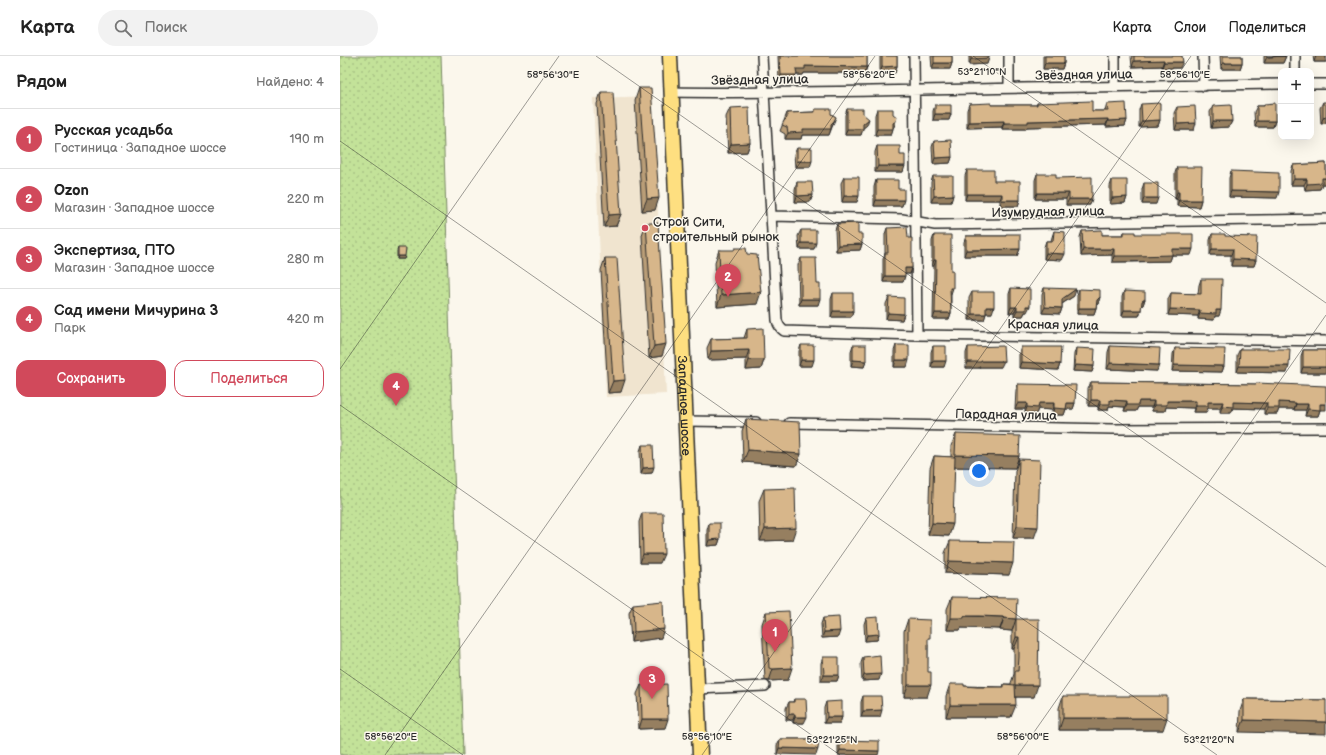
<!DOCTYPE html>
<html lang="ru">
<head>
<meta charset="utf-8">
<style>
  :root { --surface:#fff; --page:#f2f2f2; --text:#222; --muted:#767676; --line:#e0e0e0; --accent:#d1495b }
  body { margin:0; font-family:"Balsamiq Sans",sans-serif; background:var(--page); color:var(--text) }
  .controls { position:absolute; right:12px; top:12px; display:grid; overflow:hidden; border-radius:8px; box-shadow:0 4px 16px #0002 }
  .controls button { width:36px; height:36px; display:grid; place-items:center; padding:0; border:0; border-bottom:1px solid var(--line); background:var(--surface); color:var(--text); font:20px sans-serif }
  .you { position:absolute; left:639px; top:415px; width:14px; height:14px; margin:-10px; border:3px solid #fff; border-radius:50%; background:#1a73e8; box-shadow:0 0 0 6px #1a73e833 }
  .badge { display:grid; place-items:center; width:26px; height:26px; border-radius:50%; background:var(--accent); color:#fff; font-size:13px; font-weight:700 }
  .pin { position:absolute; translate:-50% -33px; filter:drop-shadow(0 1px 2px #0008) }
  .pin::after { content:''; position:absolute; top:21px; width:14px; height:12px; background:inherit; clip-path:polygon(0 0,100% 0,50% 100%) }
  .list { margin:0; padding:0; list-style:none }
  h2 { display:flex; justify-content:space-between; align-items:center; height:52px; margin:0; padding:0 16px; font-size:17px }
  h2 small { font-size:13px; font-weight:400; color:var(--muted) }
  .list li { display:grid; grid-template-columns:26px 1fr auto; gap:12px; align-items:center; box-sizing:border-box; height:60px; padding:0 16px; border-top:1px solid var(--line) }
  .list b { display:block; font-size:15px; white-space:nowrap }
  .list p { margin:0; font-size:13px; white-space:nowrap; color:var(--muted) }
  .list em { font-size:13px; font-style:normal; color:var(--muted) }
  .actions { display:flex; gap:8px; padding:12px 16px }
  .actions a { flex:1; padding:9px 0; border:1px solid var(--accent); border-radius:12px; text-align:center; font-size:14px; color:var(--accent) }
  .actions .main { background:var(--accent); color:#fff }
  .icon { flex:none; width:22px; height:22px; fill:none; stroke:currentColor; stroke-width:2; stroke-linecap:round; stroke-linejoin:round }
  .map { position:relative; flex:none; width:986px; height:699px; overflow:hidden }
  header { display:flex; align-items:center; gap:24px; box-sizing:border-box; height:56px; padding:0 20px; background:var(--surface); border-bottom:1px solid var(--line) }
  header strong { font-size:19px }
  nav { display:flex; gap:22px; margin-inline-start:auto; font-size:14px }
  .search { width:280px; height:36px; background:var(--page); display:flex; align-items:center; gap:10px; box-sizing:border-box; padding:0 14px; border-radius:22px; color:var(--muted); font-size:15px }
  main { display:flex }
  aside { flex:1; background:var(--surface) }
  .map>svg:first-child { display:block }
  .built { fill:#f0e4cf }
  .garden { fill:url(#garden-dots); stroke:#778662 }
  .lines { fill:none; stroke-linecap:round; stroke-linejoin:round }
  .street-casing { stroke:#2b2b2b; stroke-width:12 }
  .primary-casing { stroke:#2b2b2b; stroke-width:17 }
  .street { stroke:#fbf7ec; stroke-width:9 }
  .primary { stroke:#fedf80; stroke-width:14 }
  .wall { fill:#b99d77; stroke:#2b2b2b }
  .shaded-wall { fill:#967f61; stroke:#2b2b2b }
  .building { fill:#d7b68a; stroke:#2b2b2b }
  .ticks { fill:none; stroke:#2b2b2b; stroke-width:1; stroke-opacity:0.45 }
  .poi-dot { fill:#d1495b; stroke:#fbf7ec; stroke-width:1.5 }
  .labels { text-anchor:middle; stroke-width:3; stroke-linejoin:round; paint-order:stroke }
  .street-label { font-size:13px; fill:#2b2b2b; stroke:#fbf7ec }
  .poi-label { font-size:13px; fill:#2b2b2b; stroke:#fbf7ec; text-anchor:start }
  .ticks-label { font-size:10px; text-anchor:middle; fill:#2b2b2b; stroke:#fbf7ec; stroke-width:3; stroke-linejoin:round; paint-order:stroke }
</style>
</head>
<body>
<header>
<strong>Карта</strong>
<div class="search"><svg class="icon" aria-label="search" viewBox="0 0 24 24"><circle cx="10" cy="10" r="6"/><path d="M15 15l6 6"/></svg>Поиск</div>
<nav><a>Карта</a><a>Слои</a><a>Поделиться</a></nav>
</header>
<main>
<aside>
<h2>Рядом<small>Найдено: 4</small></h2>
<ul class="list">
<li><span class="badge">1</span><div><b>Русская усадьба</b><p>Гостиница · Западное шоссе</p></div><em>190 m</em></li>
<li><span class="badge">2</span><div><b>Ozon</b><p>Магазин · Западное шоссе</p></div><em>220 m</em></li>
<li><span class="badge">3</span><div><b>Экспертиза, ПТО</b><p>Магазин · Западное шоссе</p></div><em>280 m</em></li>
<li><span class="badge">4</span><div><b>Сад имени Мичурина 3</b><p>Парк</p></div><em>420 m</em></li>
</ul>
<div class="actions"><a class="main">Сохранить</a><a>Поделиться</a></div>
</aside>
<div class="map">
<svg width="986" height="699" viewBox="0 0 986 699">
  <defs>
    <pattern id="garden-dots" width="8" height="8" patternUnits="userSpaceOnUse"><rect width="8" height="8" fill="#c3e299"/><path d="M2 2h.1M6 6h.1" fill="none" stroke="#a8c284" stroke-width="1.8" stroke-linecap="round"/></pattern>
  </defs>
  <rect width="100%" height="100%" fill="#fbf7ec"/>
  <filter id="ink" filterUnits="userSpaceOnUse"><feTurbulence type="fractalNoise" baseFrequency=".025" numOctaves="2"/><feDisplacementMap in="SourceGraphic" scale="8" xChannelSelector="R" yChannelSelector="G"/><feConvolveMatrix kernelMatrix="1 2 1 2 8 2 1 2 1" color-interpolation-filters="sRGB"/></filter>
  <g filter="url(#ink)">
    <path class="built" d="M313,40L326,338L266,341L253,42Z"/>
    <path class="garden" d="M0,0H101L123,699H0Z"/>
    <g class="lines">
      <g class="street-casing">
        <path id="street" d="M422,0L437,264C438,269 440,272 444,275L577,279L986,285
          M574,0L577,279
          M669,0V32
          M775,0V30
          M863,0L864,30
          M955,0V15
          M971,28H986
          M331,36C448,38 566,34 683,32C769,30 855,30 941,28
          M432,160L562,163L595,169L986,163
          M345,365L416,366
          M449,367L773,373L986,372
          M357,633L425,630"/>
      </g>
      <g class="primary-casing">
        <g id="primary">
          <path id="s1" d="M330,0L360,699"/>
        </g>
      </g>
      <use href="#street" class="street"/>
      <use href="#primary" class="primary"/>
    </g>
    <path class="wall" d="M438,0H527V11L525,17H464L463,19H456L454,25H439Z
      M540,0H557V10L555,17H540Z
      M591,0H612V7L610,13H592Z
      M629,0H649L647,8L629,9Z
      M703,0H724V7L722,13H703Z
      M791,0H842L840,12H822V10L792,11Z
      M880,0H902V7L900,13H881Z
      M924,0H946L943,7H924Z
      M973,0H986V6H974Z
      M299,32L315,154L302,155L295,44Z
      M261,36L281,158L276,170L264,171L257,48Z
      M983,46L986,67L981,68L980,52Z
      M697,47L752,55H765L767,48L787,64L785,70L766,71V69L687,71L686,73H662V71L627,72V54L629,48L651,49H697Z
      M801,48L820,64L818,70L799,71V54Z
      M924,48L935,65L933,71H915L914,56L917,50H924Z
      M595,49L611,58L609,64H593V55Z
      M873,50L892,65L889,71L871,72L870,56Z
      M837,51L854,74H835L834,57Z
      M390,52L410,87L407,96L388,97L386,61Z
      M475,53L491,58L496,61L489,79H462L461,83H445V78L440,75L447,57L474,56Z
      M507,53L523,58L527,69L523,72L521,79H505V59Z
      M537,53L554,71L553,72L551,79H535V59Z
      M594,85L612,101L610,107L593,108L592,91Z
      M537,90L560,99L563,116H535V96Z
      M457,92L470,111H455L454,98Z
      M986,107V128H982L980,133L965,134L964,129H951V115L953,109Z
      M837,111L861,144L859,151L837,150V143H835V117Z
      M627,114L654,125L680,144L678,150H660V144H625V120Z
      M891,115L937,142L889,141V122Z
      M697,118L716,122L750,149H726V143H695V124Z
      M593,120L613,139L611,146H591V126Z
      M504,121L517,146H502L501,127Z
      M536,124L558,133L562,150H534V131Z
      M772,124L787,141L785,147L770,148V130Z
      M457,126L473,139L470,146H455V133Z
      M804,127L816,148H802V133Z
      M306,167L322,300L309,302L302,179Z
      M497,168L518,178L522,188L520,194L496,195L495,174Z
      M547,172L568,182L572,212L570,218H565L563,226H543V203L545,197V178Z
      M461,174L474,193H459L458,180Z
      M714,175L722,204L704,203V191L706,185H711L712,181Z
      M742,175L762,179H783L784,176L795,178L851,199H832L830,205L793,206H772V199L741,200L740,181Z
      M666,178L680,193L677,200H624V186L626,180H666Z
      M872,178L885,180L916,204L914,210H891V199H870V184Z
      M594,179L611,238V257L609,263H593L594,210H592V185Z
      M58,192L65,200L64,203H57V195Z
      M379,194L407,198L417,248L377,251L375,206Z
      M265,202L281,336L268,337L261,214Z
      M461,202L477,228L478,249H459L458,209Z
      M861,223L879,260H875L874,264L858,263V260L828,259V243L831,237L858,238L859,229Z
      M671,232L687,256H685L683,260H674V257H669V238Z
      M704,232L734,240L722,248V252L720,258L702,257V238Z
      M739,233L760,241L758,248H757L756,252L754,258H737V239Z
      M784,235L805,243L803,249L801,250V254L799,260H782V241Z
      M632,236L652,257H646L644,264H629V242Z
      M493,237L513,255L511,261H491V243Z
      M549,241L564,258L562,264L546,263V248Z
      M407,273L424,304L421,313L406,314V303L368,304L367,292L371,283L404,282Z
      M461,289L472,310H459V295Z
      M513,289L526,305L524,311L511,310V295Z
      M556,289L567,311H554V295Z
      M593,290L604,311H591V296Z
      M770,290L817,315L767,313L768,296Z
      M628,291L661,311H639V312H626V297Z
      M681,291L720,308L718,314L679,312V297Z
      M736,292L754,310L752,316L733,315L734,298Z
      M835,292L884,310L882,316L832,315L833,298Z
      M900,293L947,317L897,316V299Z
      M963,294H986V317H961V300Z
      M751,326L915,328L980,354L978,360H965L966,354H954V353H939L937,358H924V353L893,352L891,357H880V352H868L866,356H853L854,352L826,351L825,355H812V351H798L796,355H784L785,351L769,350L768,354H758V350H748V332Z
      M678,328L735,347L733,353H726L724,359H712V354L698,353L696,358L685,357V353H675L676,334Z
      M406,363L461,398L456,410L403,406L402,375Z
      M616,378L679,400L675,412L615,411L609,480L588,479L590,412L594,400L611,401V390Z
      M302,389L312,417L301,418L300,395Z
      M679,403L694,482H673L675,415Z
      M424,433L452,484L420,485L419,445Z
      M302,457L320,507H300L299,466Z
      M369,467L380,483L378,489L367,490V474Z
      M610,485L669,519L605,517V497Z
      M612,541L676,563L694,641H676L671,661H606V640L610,628L624,630L663,631L664,628H671V627L674,618V593H672V575L660,574V573L635,572H621L620,574H607V553Z
      M293,548L321,582L291,586L289,557Z
      M426,556L448,624L429,625L425,624L422,568Z
      M483,562L498,581L482,582L481,568Z
      M526,562L539,578L537,584L525,585L524,568Z
      M568,563L588,588L587,641H564V575Z
      M483,601L499,619L497,625H481V607Z
      M523,601L539,624L522,625L521,607Z
      M301,629L325,672L299,673L297,638Z
      M523,640L540,661H521V646Z
      M723,640L823,674H719V652Z
      M454,643L464,667H453V664H446V652L449,646H453Z
      M904,643L986,644L899,676L900,655Z
      M486,646L502,661L500,667H484V652Z
      M440,683H479L437,698V689Z
      M500,684L538,699H498V690Z"/>
    <path class="shaded-wall" d="M946,0L943,7H924L927,1Z
      M976,0H986V6H974Z
      M649,2L647,8L629,9L631,3Z
      M824,4L822,10L792,11L794,5Z
      M824,6H843L840,12H822Z
      M594,7H612L610,13H592Z
      M705,7H724L722,13H703Z
      M883,7H902L900,13H881Z
      M465,10L527,11L525,17H464L463,19H456L454,25H439L441,19L456,13Z
      M557,10L555,17H540L542,11Z
      M595,58H611L609,64H593Z
      M986,61V67L981,68L983,62Z
      M529,63L527,69L522,73H523L521,79H505L507,73L523,68Z
      M768,63L766,69L687,71L686,73H662L664,67L688,65Z
      M787,64L785,70L766,71L768,65Z
      M820,64L818,70L799,71L802,65Z
      M494,65L492,71L490,73H491L489,79H462L461,83H445L448,77L463,73L491,68Z
      M556,65L554,71L552,73H553L551,79H535L537,73L553,67Z
      M664,65L662,71L627,72L629,66Z
      M873,65H892L889,71L871,72Z
      M917,65H935L933,71H915Z
      M856,67L854,74H835L837,68Z
      M410,87L407,96L388,97L391,88Z
      M612,101L610,107L593,108L595,102Z
      M457,105H472L470,111H455Z
      M538,110H565L563,116H535Z
      M982,122H986V128H982L980,133L965,134L967,128Z
      M954,123H967L964,129H951Z
      M891,135L939,136L937,142L889,141Z
      M837,136H839L837,143H835Z
      M697,137H729L726,143H695Z
      M627,138H662L660,144H625Z
      M473,139L470,146H455L457,140Z
      M613,139L611,146H591L594,140Z
      M504,140H519L517,146H502Z
      M787,141L785,147L770,148L772,142Z
      M319,142L315,154L302,155L307,143Z
      M804,142H818L816,148H802Z
      M729,143H752L750,149H726Z
      M536,144H564L562,150H534Z
      M662,144H680L678,150H660Z
      M839,144H861L859,151L837,150Z
      M281,158L276,170L264,171L269,159Z
      M461,187H476L474,193H459Z
      M522,188L520,194L496,195L498,189Z
      M680,193L677,200H624L626,194Z
      M743,193H774L772,199L741,200Z
      M832,193H853L851,199H832L830,205L772,206L774,200Z
      M872,193H893L891,199H870Z
      M706,197L725,198L722,204L704,203Z
      M58,200H65L64,203H57Z
      M893,203L916,204L914,210H891Z
      M594,204H596L594,210H592Z
      M565,212H572L570,218H563Z
      M545,220H565L563,226H543Z
      M610,232H613L611,238H608Z
      M736,233L734,240L720,249L722,243Z
      M421,236L417,248L377,251L381,239Z
      M760,241L758,248L755,250L757,244Z
      M461,243H480L478,249H459Z
      M805,243L803,249L799,252L802,245Z
      M686,250H690L687,256H685L683,260H674L677,254Z
      M646,251H654L652,257H644Z
      M671,251H677L674,257H669Z
      M705,251L722,252L720,258L702,257Z
      M739,252H756L754,258H737Z
      M830,253L860,254L858,260L828,259Z
      M784,254H801L799,260H782Z
      M876,254H881L879,260H875L874,264L858,263L860,257Z
      M493,255H513L511,261H491Z
      M548,257L564,258L562,264L546,263Z
      M595,257H611L609,263H593Z
      M632,258H646L644,264H629Z
      M326,288L322,300L309,302L314,290Z
      M409,294L406,303L368,304L371,295Z
      M409,304H424L421,313L406,314Z
      M461,304H474L472,310H459Z
      M513,304L526,305L524,311L511,310Z
      M556,304H569L567,311H554Z
      M593,305H606L604,311H591Z
      M641,305H664L661,311H639V312H626L628,306Z
      M681,306L720,308L718,314L679,312Z
      M770,307L819,309L817,315L767,313Z
      M735,309L754,310L752,316L733,315Z
      M834,309L884,310L882,316L832,315Z
      M899,310H949L947,317L897,316Z
      M963,311H986V317H961Z
      M285,324L281,336L268,337L273,325Z
      M751,344H760L758,350H748Z
      M770,344L787,345L785,351L769,350L768,354H758L760,348Z
      M799,345H814L812,351H798L796,355H784L787,349Z
      M827,345H856L854,352L826,351L825,355H812L814,349Z
      M868,346H883L880,352H868L866,356H853L856,350Z
      M893,346L927,347L924,353L893,352L891,357H880L882,350Z
      M939,346L956,347L954,353H939L937,358H924L927,352Z
      M678,347H687L685,353H675Z
      M699,347H714L712,354L698,353L696,358L685,357L687,351Z
      M727,347H735L733,353H726L724,359H712L714,352Z
      M956,348H968L966,354H954Z
      M980,348H986V354H980L978,360H965L968,353Z
      M408,394L461,398L456,410L403,406Z
      M615,399L679,400L675,412L611,411Z
      M314,411L312,417L301,418L303,412Z
      M592,467L613,468L609,480L588,479Z
      M677,470L698,471L694,482H673Z
      M456,472L452,484L420,485L425,473Z
      M380,483L378,489L367,490L369,484Z
      M303,498H324L320,507H300Z
      M609,505L673,507L669,519L605,517Z
      M624,560L664,561L660,573L621,572L620,574H607L611,562Z
      M664,562L676,563L672,575L660,574Z
      M324,573L321,582L291,586L294,576Z
      M500,575L498,581L482,582L484,576Z
      M539,578L537,584L525,585L527,579Z
      M676,581H679L674,593H672Z
      M452,612L448,624L429,625L433,613Z
      M541,618L539,624L522,625L524,619Z
      M484,619H499L497,625H481Z
      M568,629H591L587,641H564Z
      M675,629H698L694,641H671Z
      M610,649H676L671,661H606Z
      M542,654L540,661H521L523,655Z
      M449,658H455L453,664H446Z
      M455,661H467L464,667H453Z
      M487,661H502L500,667H484Z
      M723,662H827L823,674H719Z
      M302,663H328L325,672L299,673Z
      M904,664L986,666V678L899,676Z
      M439,692L478,693L476,699L437,698Z
      M500,694L539,695L538,699H498Z"/>
    <path class="building" d="M440,0H527V11L465,10V13H456L457,19H441Z
      M542,0H557V10L542,11Z
      M594,0H612V7H594Z
      M631,0H649V2L631,3Z
      M705,0H724V7H705Z
      M794,0H842L843,6H824V4L794,5Z
      M883,0H902V7H883Z
      M927,0H946L927,1Z
      M299,32H311L319,142L307,143Z
      M261,36H273L281,158L269,159Z
      M752,45V55H768L767,48L786,47L787,64L768,65V63L688,65V67H664V65L629,66V48L651,47V49H697V47Z
      M983,46H986V61L983,62Z
      M820,47V64L802,65L801,48Z
      M935,47V65H917V50H924V48Z
      M595,49H611V58H595Z
      M891,49L892,65H873V50Z
      M855,50L856,67L837,68V51Z
      M409,51L410,87L391,88L390,52Z
      M475,53H491V58L496,61L494,65L491,68V73H463V76L448,77L447,71L442,69L444,65L447,62V57L475,56Z
      M507,53H523V58L529,63L523,68V73H507Z
      M537,53H553V58L557,61L556,65L553,67V73H537Z
      M611,84L612,101L595,102L594,85Z
      M537,90H560V99H565V110H538Z
      M457,92H472V105H457Z
      M986,107V122H982V127L967,128V123H954L953,109Z
      M837,111H862L861,144H839V136H837Z
      M627,114H654V125H680V144H662V138H627Z
      M891,115L939,117V136L891,135Z
      M697,118H716V122L752,121V143H729V137H697Z
      M593,120H613V139L594,140Z
      M504,121H519V140H504Z
      M536,124H558V133H564V144H536Z
      M772,124H787V141L772,142Z
      M457,126H472L473,139L457,140Z
      M804,127H818V142H804Z
      M306,167H318L326,288L314,290Z
      M518,167V178H522V188L498,189L497,168Z
      M567,171L568,182H572V212H565V220H545V197H548L547,172Z
      M461,174H476V187H461Z
      M762,174V179H784V176H795V178H853V193H832V199L795,200H774V193H743L742,175Z
      M714,175L725,176V198L706,197V185H713Z
      M666,178H680V193L626,194V180H666Z
      M872,178H885V180L917,181L916,204L893,203V193H872Z
      M594,179H611V215H613V232H610L611,257H595L596,204H594Z
      M58,192H66L65,200H58Z
      M395,192H406L407,198L417,199L421,236L381,239L379,194H394Z
      M265,202H277L285,324L273,325Z
      M461,202H476L477,228H480V243H461Z
      M861,223H882L881,254H876V258L860,257V254L830,253L831,237L861,238Z
      M671,232L690,233V250H686V254H677V251H671Z
      M704,232L736,233L722,243V252L705,251Z
      M739,233L760,234V241L757,244L756,252H739Z
      M784,235L805,236V243L802,245L801,254H784Z
      M632,236H654V251H646V258H632Z
      M493,237H513V255H493Z
      M549,241L564,242V258L548,257Z
      M423,272L424,304H409V294L371,295V283L407,282V273Z
      M461,289H474V304H461Z
      M513,289H526V305L513,304Z
      M556,289H569V304H556Z
      M593,290H606V305H593Z
      M663,290L664,305H641V306H628V291Z
      M770,290L820,292L819,309L770,307Z
      M681,291H721L720,308L681,306Z
      M736,292L755,293L754,310L735,309Z
      M835,292L885,293L884,310L834,309Z
      M900,293H950L949,310H899Z
      M963,294H986V311H963Z
      M751,326L916,328V327L986,330V348H980V354L968,353V348H956V347L939,346V352H927V347L893,346V351L882,350L883,346H868V350H856V345H827V349H814V345H799L798,349H787V345L770,344V348H760V344H751Z
      M678,328L736,329L735,347H727L726,353L714,352V347H699L698,352L687,351V347H678Z
      M406,363L460,366L461,398L408,394Z
      M616,378L680,380L679,400L615,399Z
      M302,389H313L314,411L303,412Z
      M594,400L615,401L613,468L592,467Z
      M679,403L700,404L698,471L677,470Z
      M455,432L456,472L425,473L424,433Z
      M302,457H323L324,498H303Z
      M369,467H380V483L369,484Z
      M610,485L674,486L673,507L609,505Z
      M612,541L677,542L676,563L664,562V561L639,560H624V562H611Z
      M323,545L324,573L294,576L293,548Z
      M449,555L452,612L433,613L429,612L426,556Z
      M499,561L500,575L484,576L483,562Z
      M538,561L539,578L527,579L526,562Z
      M568,563L590,564V582H588V616H591V629H568Z
      M676,563H699L698,629H675V615H678L679,601V581H676Z
      M540,599L541,618L524,619L523,601Z
      M483,601H499V619H484Z
      M327,628L328,663H302L301,629Z
      M610,628H624V630L637,631H664V628L675,629L676,649H610Z
      M523,640H541L542,654L523,655Z
      M723,640H827V662H723Z
      M454,643H466L467,661H455V658H449V646H454Z
      M904,643L986,644V666L904,664Z
      M502,645V661H487L486,646Z
      M440,683H479L478,693L439,692Z
      M500,684L539,685V695L500,694Z"/>
  </g>
  <path class="ticks" d="M256,0L986,511M633,0L986,247M0,85L877,699M0,313L219,0M0,349L500,699M0,613L123,699M45,699L535,0M362,699L851,0M678,699L986,259"/>
  <circle class="poi-dot" cx="305" cy="172" r="4"/>
  <g class="labels">
    <g class="street-label">
      <text transform="translate(744 18) rotate(-1)" y="5">Звёздная улица</text>
      <text transform="translate(420 23) rotate(-1)" y="5">Звёздная улица</text>
      <text transform="translate(708 155) rotate(-1)" y="5">Изумрудная улица</text>
      <text transform="translate(713 268) rotate(1)" y="5">Красная улица</text>
      <text dy="5" stroke="none"><textPath href="#s1" startOffset="350">Западное шоссе</textPath></text>
      <text transform="translate(666 358) rotate(1)" y="5">Парадная улица</text>
    </g>
    <g class="poi-label">
      <text x="313" y="170">Строй Сити,<tspan x="313" dy="15">строительный рынок</tspan></text>
    </g>
  </g>
  <g class="ticks-label">
    <text x="642" y="19">53°21'10"N</text>
    <text x="213" y="22">58°56'30"E</text>
    <text x="529" y="22">58°56'20"E</text>
    <text x="845" y="22">58°56'10"E</text>
    <text x="51" y="684">58°56'20"E</text>
    <text x="367" y="684">58°56'10"E</text>
    <text x="683" y="684">58°56'00"E</text>
    <text x="492" y="687">53°21'25"N</text>
    <text x="869" y="687">53°21'20"N</text>
  </g>
</svg>
<div class="controls">
<button>+</button>
<button>−</button>
</div>
<div class="you"></div>
<div class="pin badge" style="left:435px;top:596px">1</div>
<div class="pin badge" style="left:388px;top:241px">2</div>
<div class="pin badge" style="left:312px;top:643px">3</div>
<div class="pin badge" style="left:56px;top:350px">4</div>
</div>
</main>
</body>
</html>
